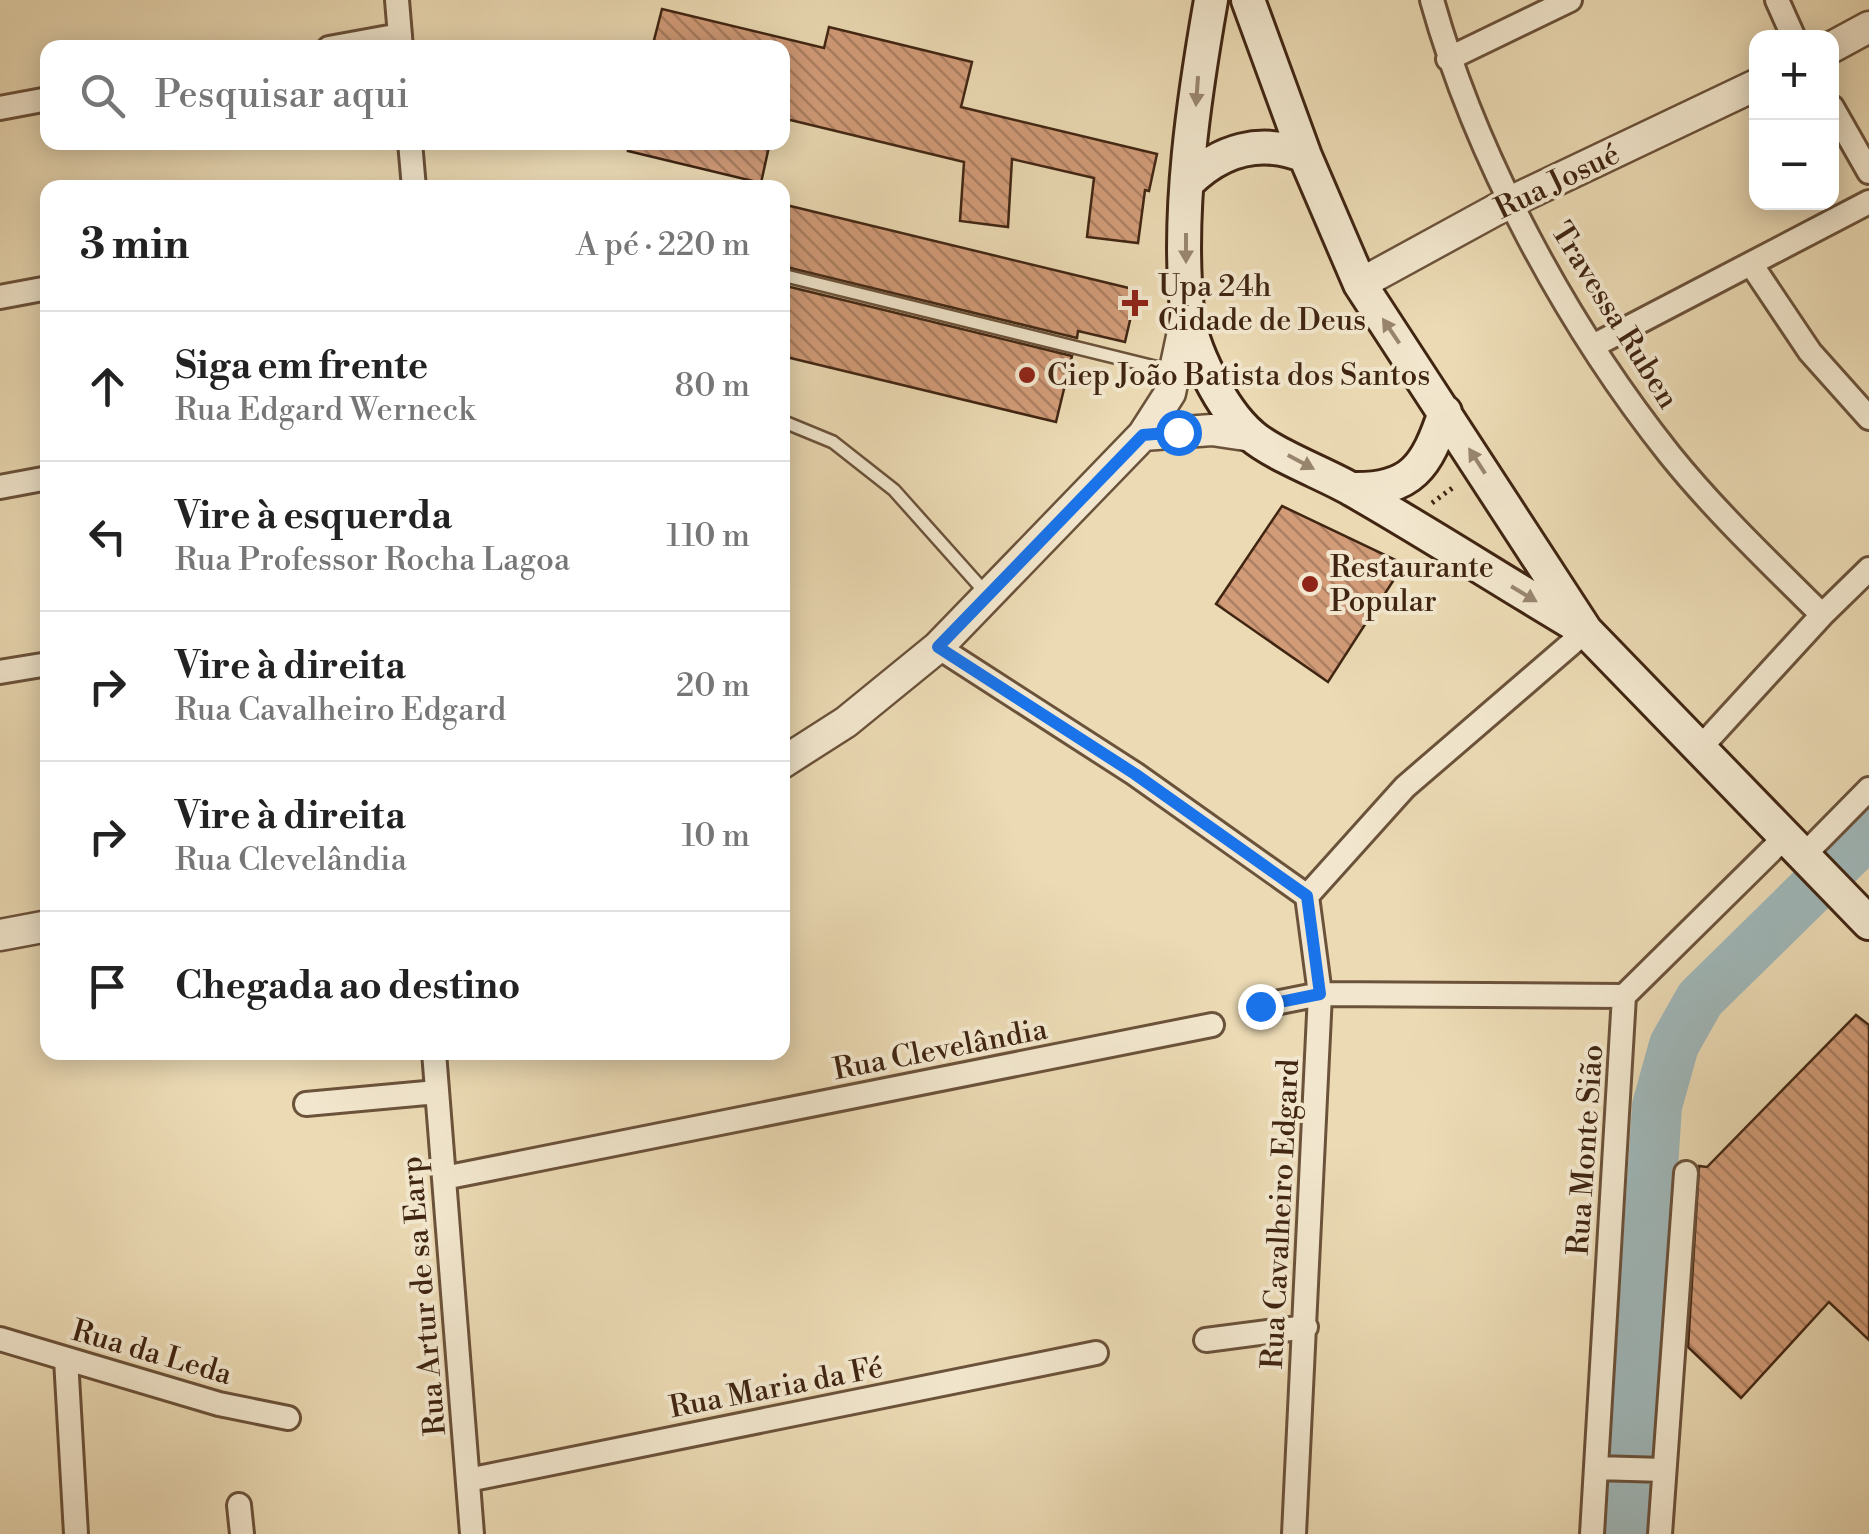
<!DOCTYPE html>
<html lang="pt">
<head>
<meta charset="utf-8">
<style>
  :root { --surface:#fff; --page:#f2f2f2; --text:#222; --muted:#767676; --line:#e0e0e0 }
  body { margin:0; font-family:"Libre Bodoni",serif; background:var(--page); color:var(--text) }
  .controls { position:absolute; right:30px; top:30px; display:grid; overflow:hidden; border-radius:20px; box-shadow:0 5px 25px #0003 }
  .controls button { width:90px; height:90px; display:grid; place-items:center; padding:0; border:0; border-bottom:2px solid var(--line); background:var(--surface); color:var(--text); font:50px sans-serif }
  .stop { position:absolute; width:30px; height:30px; margin:-22px; border:8px solid #1a73e8; border-radius:50%; background:#fff }
  .stop.end { background:#1a73e8; border-color:#fff; box-shadow:0 2px 10px #0008 }
  .list { margin:0; padding:0; list-style:none }
  h2 { display:flex; justify-content:space-between; align-items:center; height:130px; margin:0; padding:0 40px; font-size:42px }
  h2 small { font-size:32px; font-weight:400; color:var(--muted) }
  .list li { display:grid; grid-template-columns:65px 1fr auto; gap:30px; align-items:center; box-sizing:border-box; height:150px; padding:0 40px; border-top:2px solid var(--line) }
  .list b { display:block; font-size:38px; white-space:nowrap }
  .list p { margin:0; font-size:32px; white-space:nowrap; color:var(--muted) }
  .list em { font-size:32px; font-style:normal; color:var(--muted) }
  .icon { flex:none; width:55px; height:55px; fill:none; stroke:currentColor; stroke-width:2; stroke-linecap:round; stroke-linejoin:round }
  .map { position:relative; flex:none; width:1869px; height:1534px; overflow:hidden }
  .search { position:absolute; background:var(--surface); box-shadow:0 5px 25px #0003; left:40px; top:40px; width:750px; height:110px; display:flex; align-items:center; gap:25px; box-sizing:border-box; padding:0 35px; border-radius:20px; color:var(--muted); font-size:38px }
  .panel { position:absolute; background:var(--surface); box-shadow:0 5px 25px #0003; left:40px; top:180px; width:750px; height:880px; border-radius:20px }
  .map>svg:first-child { display:block }
  .lines { fill:none; stroke-linecap:round; stroke-linejoin:round }
  .river { stroke:#9fb7b9; stroke-width:50 }
  .building { fill:url(#building-back-hatch); stroke:#402512; stroke-width:2.5 }
  .service-casing { stroke:#6b523a; stroke-width:16 }
  .minor-casing { stroke:#6b523a; stroke-width:28 }
  .tertiary-casing { stroke:#6b523a; stroke-width:35 }
  .secondary-casing { stroke:#402512; stroke-width:38 }
  .path { stroke:#402512; stroke-width:5; stroke-dasharray:2.5 5; stroke-linecap:butt }
  .service { stroke:#f2e7ce; stroke-width:11 }
  .minor { stroke:#f2e7ce; stroke-width:22 }
  .tertiary { stroke:#f2e7ce; stroke-width:30 }
  .secondary { stroke:#f2e7ce; stroke-width:32 }
  .oneway { fill:#998670 }
  .route { stroke:#1a73e8; stroke-width:12 }
  .poi-dot { fill:#8f2418; stroke:#f2e7ce; stroke-width:4 }
  .labels { text-anchor:middle; stroke-width:8; stroke-linejoin:round; paint-order:stroke }
  .street-label { font-size:30px; fill:#402512; stroke:#f2e7ce }
  .poi-label { font-size:30px; fill:#402512; stroke:#f2e7ce; text-anchor:start }
</style>
</head>
<body>
<div class="map">
<svg width="1869" height="1534" viewBox="0 0 1869 1534">
  <defs>
    <pattern id="building-back-hatch" width="6" height="6" patternUnits="userSpaceOnUse" patternTransform="scale(2.5)"><rect width="6" height="6" fill="#d29c79"/><path d="M-1 5l2 2M0 0l6 6M5-1l2 2" fill="none" stroke="#ac7f62"/></pattern>
  </defs>
  <rect width="100%" height="100%" fill="#ebdab4"/>
  <filter id="stains"><feTurbulence type="fractalNoise" baseFrequency=".002" numOctaves="4"/><feColorMatrix values="0 0 0 0 .2 0 0 0 0 .09 0 0 0 0 .02 0 0 0 .5 -.17"/></filter>
  <radialGradient id="worn" r=".72"><stop offset=".6" stop-color="#630" stop-opacity="0"/><stop offset="1" stop-color="#630" stop-opacity=".3"/></radialGradient>
  <g class="lines">
    <path class="river" d="M1629,1534L1657,1106L1674,1045L1700,999L1869,833"/>
  </g>
  <path class="building" d="M662,9L824,48L829,27L972,62L961,107L1157,154L1149,191L1145,190L1138,243L1087,237L1094,178L1012,159L1008,227L960,221L964,162L782,118V48H652Z
    M629,142H770L761,183L628,151Z
    M782,204L1137,290L1125,342L1078,331L1077,338L782,266Z
    M782,285L1072,356L1056,422L782,356Z
    M1282,506L1404,564L1328,682L1216,604Z
    M1856,1015L1869,1025V1340L1829,1302L1741,1398L1688,1347L1699,1166L1707,1167Z"/>
  <g class="lines">
    <g class="service-casing">
      <path id="service" d="M782,275L1171,371
        M782,421L833,442L894,490L985,592"/>
    </g>
    <g class="minor-casing">
      <path id="minor" d="M397,0L401,48
        M1432,0C1476,158 1568,327 1670,455C1716,512 1770,563 1822,615
        M1777,0L1794,38
        M329,48L400,35
        M1448,59L1570,0
        M1832,107L1869,172
        M0,108L48,99
        M410,142L414,188
        M1751,264L1810,352L1869,418
        M0,297L48,288
        M1593,346L1869,202
        M0,487L48,478
        M938,647L1135,774L1307,896
        M0,672L48,664
        M1701,747L1822,615L1869,569
        M1804,855L1869,789
        M1307,896L1405,787L1586,631
        M1260,1006L1320,994L1624,996
        M434,1052L472,1534
        M306,1104L437,1092
        M444,1178L1212,1025
        M0,1339L219,1404L288,1418
        M1206,1340L1306,1327
        M66,1359L76,1534
        M1596,1468L1664,1470
        M468,1480L1096,1353
        M239,1505L242,1534
        M1294,1534L1320,994L1307,896
        M1592,1534L1624,996L1785,837
        M1660,1534L1686,1173"/>
    </g>
    <g class="tertiary-casing">
      <path id="tertiary" d="M1832,47L1869,27
        M1360,284L1510,202L1756,85
        M1143,435L1212,430L1252,436
        M782,763L846,722L938,647L1143,435L1170,393L1187,313
        M0,935L48,926"/>
    </g>
    <g class="secondary-casing">
      <path id="secondary" d="M1211,0C1194,97 1177,211 1187,309C1190,347 1222,410 1251,435C1272,454 1325,474 1351,489C1428,533 1502,581 1578,626
        M1248,0L1305,156L1360,284L1586,631L1869,923
        M1187,183C1220,150 1261,138 1305,156
        M1351,489C1412,491 1427,466 1445,412"/>
    </g>
    <path class="path" d="M1432,503L1455,486"/>
    <use href="#service" class="service"/>
    <use href="#minor" class="minor"/>
    <use href="#tertiary" class="tertiary"/>
    <use href="#secondary" class="secondary"/>
  </g>
  <defs><path id="oneway-solid" d="M-6-.8H1V-3.2L6.5 0L1 3.2V.8H-6Z" transform="scale(2.5)"/></defs>
  <g class="oneway">
    <use href="#oneway-solid" transform="translate(1197 91) rotate(94)"/>
    <use href="#oneway-solid" transform="translate(1186 248) rotate(90)"/>
    <use href="#oneway-solid" transform="translate(1391 331) rotate(-124)"/>
    <use href="#oneway-solid" transform="translate(1477 461) rotate(-123)"/>
    <use href="#oneway-solid" transform="translate(1301 462) rotate(28)"/>
    <use href="#oneway-solid" transform="translate(1524 594) rotate(31)"/>
  </g>
  <g class="lines">
    <path class="route" d="M1178,432L1143,435L938,647L1135,774L1307,896L1320,994L1260,1006"/>
  </g>
  <g class="poi-dot">
    <path d="M1130 288h10v10h10v10h-10v10h-10v-10h-10v-10h10z"/>
    <circle cx="1027" cy="375" r="10"/>
    <circle cx="1310" cy="584" r="10"/>
  </g>
  <g class="labels">
    <g class="street-label">
      <text transform="translate(1557 181) rotate(-26)" y="10">Rua Josué</text>
      <text transform="translate(1615 315) rotate(58)" y="10">Travessa Ruben</text>
      <text transform="translate(940 1049) rotate(-11)" y="10">Rua Clevelândia</text>
      <text transform="translate(1585 1150) rotate(-86)" y="10">Rua Monte Sião</text>
      <text transform="translate(1280 1214) rotate(-87)" y="10">Rua Cavalheiro Edgard</text>
      <text transform="translate(423 1296) rotate(-95)" y="10">Rua Artur de sa Earp</text>
      <text transform="translate(152 1352) rotate(16)" y="10">Rua da Leda</text>
      <text transform="translate(776 1387) rotate(-11)" y="10">Rua Maria da Fé</text>
    </g>
    <g class="poi-label">
      <text x="1158" y="296">Upa 24h<tspan x="1158" dy="34">Cidade de Deus</tspan></text>
      <text x="1047" y="385">Ciep João Batista dos Santos</text>
      <text x="1330" y="577">Restaurante<tspan x="1330" dy="34">Popular</tspan></text>
    </g>
  </g>
  <rect width="100%" height="100%" filter="url(#stains)"/>
  <rect width="100%" height="100%" fill="url(#worn)"/>
</svg>
<div class="controls">
<button>+</button>
<button>−</button>
</div>
<div class="stop" style="left:1178px;top:432px"></div>
<div class="stop end" style="left:1260px;top:1006px"></div>
<div class="search"><svg class="icon" aria-label="search" viewBox="0 0 24 24"><circle cx="10" cy="10" r="6"/><path d="M15 15l6 6"/></svg>Pesquisar aqui</div>
<section class="panel">
<h2>3 min<small>A pé · 220 m</small></h2>
<ul class="list">
<li><svg class="icon" aria-label="ahead" viewBox="0 0 24 24"><path d="M12 20V5M6 11l6-6 6 6"/></svg><div><b>Siga em frente</b><p>Rua Edgard Werneck</p></div><em>80 m</em></li>
<li><svg class="icon" aria-label="left" viewBox="0 0 24 24"><path d="M17 20v-9H6M10 6l-5 5 5 5"/></svg><div><b>Vire à esquerda</b><p>Rua Professor Rocha Lagoa</p></div><em>110 m</em></li>
<li><svg class="icon" aria-label="right" viewBox="0 0 24 24"><path d="M7 20v-9h11M14 6l5 5-5 5"/></svg><div><b>Vire à direita</b><p>Rua Cavalheiro Edgard</p></div><em>20 m</em></li>
<li><svg class="icon" aria-label="right" viewBox="0 0 24 24"><path d="M7 20v-9h11M14 6l5 5-5 5"/></svg><div><b>Vire à direita</b><p>Rua Clevelândia</p></div><em>10 m</em></li>
<li><svg class="icon" aria-label="arrive" viewBox="0 0 24 24"><path d="M6 21V4h12l-3 4 3 4H6"/></svg><div><b>Chegada ao destino</b></div></li>
</ul>
</section>
</div>
</body>
</html>
